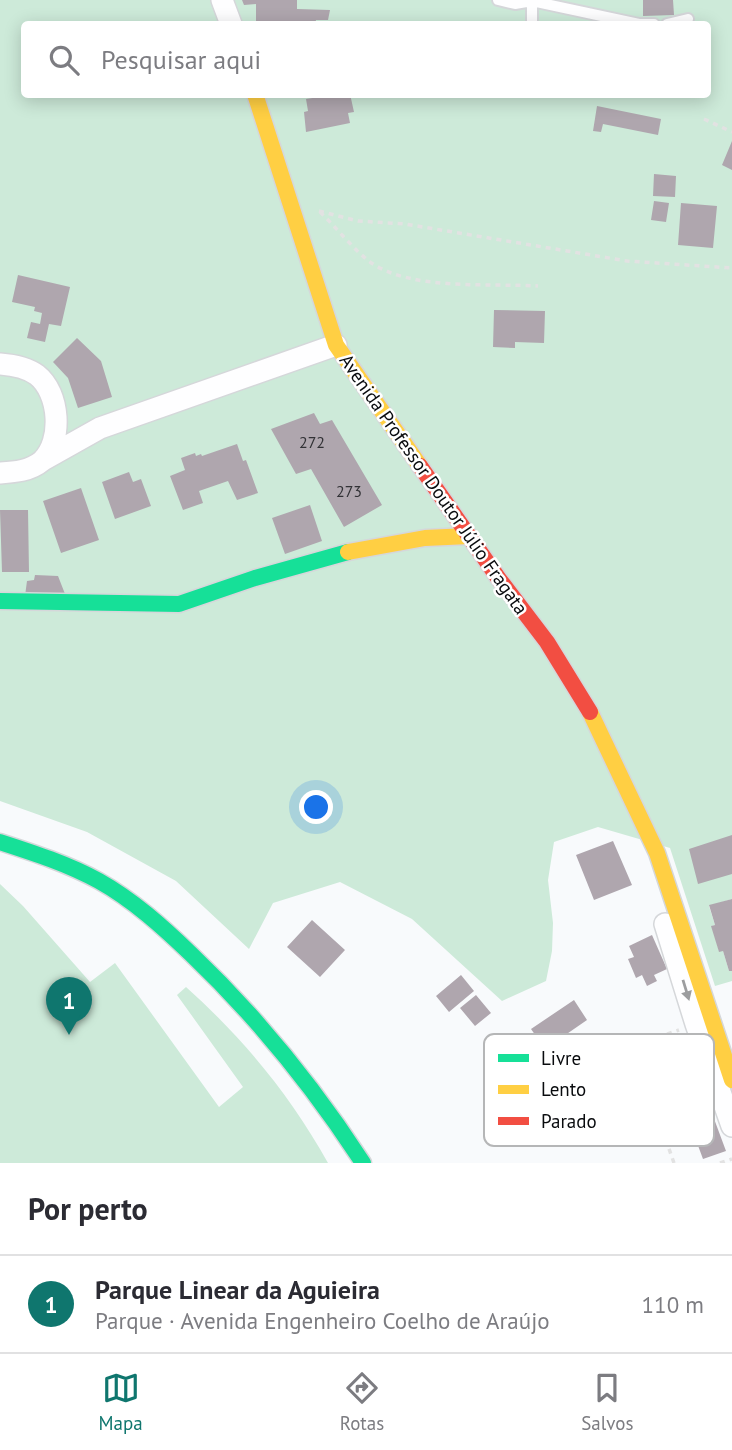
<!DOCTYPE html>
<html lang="pt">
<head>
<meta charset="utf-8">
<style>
  :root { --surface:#fff; --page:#f2f2f3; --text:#2b2b33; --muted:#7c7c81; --line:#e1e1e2; --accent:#0f766e }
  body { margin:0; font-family:"PT Sans",sans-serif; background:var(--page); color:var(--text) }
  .you { position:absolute; left:317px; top:808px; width:24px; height:24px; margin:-18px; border:5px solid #fff; border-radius:50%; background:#1a73e8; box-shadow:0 0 0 10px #1a73e833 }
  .badge { display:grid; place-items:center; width:46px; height:46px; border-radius:50%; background:var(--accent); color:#fff; font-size:23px; font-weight:700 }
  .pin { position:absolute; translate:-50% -58px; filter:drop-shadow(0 2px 4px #0008) }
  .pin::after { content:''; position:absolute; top:37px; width:24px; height:21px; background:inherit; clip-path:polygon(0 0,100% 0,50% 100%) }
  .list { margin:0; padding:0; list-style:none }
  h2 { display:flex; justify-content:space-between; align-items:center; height:91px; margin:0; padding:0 28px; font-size:30px }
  h2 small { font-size:23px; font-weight:400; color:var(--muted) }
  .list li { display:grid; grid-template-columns:46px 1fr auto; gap:21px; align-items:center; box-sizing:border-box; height:98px; padding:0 28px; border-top:2px solid var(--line) }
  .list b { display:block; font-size:26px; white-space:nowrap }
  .list p { margin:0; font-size:23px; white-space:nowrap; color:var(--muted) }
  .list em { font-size:23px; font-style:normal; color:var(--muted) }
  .icon { flex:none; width:38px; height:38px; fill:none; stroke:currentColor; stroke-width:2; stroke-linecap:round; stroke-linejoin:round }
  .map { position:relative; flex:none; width:732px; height:1163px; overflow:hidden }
  .search { position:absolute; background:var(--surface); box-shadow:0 4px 18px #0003; left:21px; right:21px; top:21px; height:77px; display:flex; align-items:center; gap:18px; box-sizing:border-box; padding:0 24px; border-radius:7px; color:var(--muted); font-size:26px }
  .sheet { height:189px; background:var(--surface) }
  nav { display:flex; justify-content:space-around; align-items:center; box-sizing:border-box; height:98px; border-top:2px solid var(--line); background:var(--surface); font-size:19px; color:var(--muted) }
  nav a { display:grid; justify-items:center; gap:4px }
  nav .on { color:var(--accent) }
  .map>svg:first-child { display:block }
  .green { fill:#cdead9; fill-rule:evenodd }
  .building { fill:#afa6ae }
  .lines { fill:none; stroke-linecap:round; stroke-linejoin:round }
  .lane-casing { stroke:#d5d7da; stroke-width:14 }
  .street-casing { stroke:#d5d7da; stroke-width:24 }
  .fast-casing { stroke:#d5d7da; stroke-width:19 }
  .slow-casing { stroke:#d5d7da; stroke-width:19 }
  .jam-casing { stroke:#d5d7da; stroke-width:19 }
  .path { stroke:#e2e2e2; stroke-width:3.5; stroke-dasharray:5 5; stroke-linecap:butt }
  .lane { stroke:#fefeff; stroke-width:10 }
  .street { stroke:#fefeff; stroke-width:21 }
  .fast { stroke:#16e098; stroke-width:16 }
  .slow { stroke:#ffcf43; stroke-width:16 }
  .jam { stroke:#f24e42; stroke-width:16 }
  .oneway { fill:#9c9d9f }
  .labels { text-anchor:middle; stroke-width:5; stroke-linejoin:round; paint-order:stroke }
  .number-label { font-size:16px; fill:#323236 }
  .street-label { font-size:19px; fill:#090b0e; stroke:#fff }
  .key { fill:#fff; stroke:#b5b6b7; stroke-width:2 }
  .key-label { font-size:19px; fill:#090b0e }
</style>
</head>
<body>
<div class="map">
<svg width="732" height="1163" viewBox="0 0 732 1163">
  <rect width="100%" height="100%" fill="#f8fafc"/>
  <path class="green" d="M0,0H732V899L709,906L715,925L712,926L719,951H723L729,971H732V981L715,986L670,848L598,827L554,842L548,880L553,923L552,951L546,981L502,1001L412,919L340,882L273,903L249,949L176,881L87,832L0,801ZM24,24H708V94H24Z
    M0,884L23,906L90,982L115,963L219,1107L243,1087L177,995L186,987C243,1038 291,1096 328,1163H0Z"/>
  <path class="building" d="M242,0H297V9L330,10L328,20H316L315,24H256V4L244,5Z
    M643,0H673L674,15L643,16Z
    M319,94H350L354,112L348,113L350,123L306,132L304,112L308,111L306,99L319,97Z
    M597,106L661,119L658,135L603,124L601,132L593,131Z
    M732,141V170L722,165Z
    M654,174L676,176L675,197L653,196Z
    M654,201L669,203L666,222L651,220Z
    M681,203L717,206L713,248L678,245Z
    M18,275L70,287L61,326L49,324L45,342L27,338L31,322L40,324L42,313L34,311L35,307L12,302Z
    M494,310L545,311L544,343L515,342V348L493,347Z
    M77,338L101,361L112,397L78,408L68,378L53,362Z
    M314,413L320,424L332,420L382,505L344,527L311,469L296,474L271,429Z
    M237,444L243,461L246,460L258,493L237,500L228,481L199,491L203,503L183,510L170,476L185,470L181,458L195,453L196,456L201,454L202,456Z
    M129,472L133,482L141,479L151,506L115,519L102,482Z
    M81,488L99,540L61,553L43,501Z
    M310,505L322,541L285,554L272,518Z
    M0,510H28L29,572H2Z
    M35,575L58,576L67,599L25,596L27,581L34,580Z
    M732,835V874L698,884L689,849Z
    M613,841L632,885L594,900L576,855Z
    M732,899V971H729L723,951L719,952L711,926L715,925L709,905Z
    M312,920L345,950L320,977L287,947Z
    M652,935L667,969L654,975L657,981L647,986L642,975L636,978L628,959L634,957L629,946Z
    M461,975L474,991L449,1012L436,996Z
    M476,995L491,1013L475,1026L460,1008Z
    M574,1000L587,1020L545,1049L531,1029Z
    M684,1038L726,1151L703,1159L661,1046Z"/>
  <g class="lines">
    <g class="lane-casing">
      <path id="lane" d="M498,0L515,4L532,1L639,24H654
        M532,24V0
        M667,24L688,19"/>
    </g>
    <g class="street-casing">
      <path id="street" d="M222,0L231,24
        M0,364C13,365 26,367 37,375C60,393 63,441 42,461C30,471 15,472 0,473
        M43,460L100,428L336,345
        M665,924L696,1024L732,1126"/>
    </g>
    <g class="fast-casing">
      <path id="fast" d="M0,601L179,604L255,578L348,552
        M0,842C34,853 68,864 99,881C133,900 163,927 191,954C257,1017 313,1086 363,1163"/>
    </g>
    <g class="slow-casing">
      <path id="slow" d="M255,94L336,345L420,466
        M348,552L425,538L469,536
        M590,712L657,853L732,1080"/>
    </g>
    <g class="jam-casing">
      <path id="jam" d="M420,466L499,579L547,642L590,712"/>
    </g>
    <path class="path" d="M704,119L732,132
      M319,211L358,221L405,224L627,261L732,268
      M320,212C335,226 354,250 370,262C411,291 488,283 538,286
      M674,1163L633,1046L679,1030
      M720,1163L732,1159"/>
    <use href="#lane" class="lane"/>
    <use href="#street" class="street"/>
    <use href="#fast" class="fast"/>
    <use href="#slow" class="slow"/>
    <use href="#jam" class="jam"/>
  </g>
  <defs><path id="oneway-solid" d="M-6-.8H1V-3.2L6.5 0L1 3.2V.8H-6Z" transform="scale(1.75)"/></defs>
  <use class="oneway" href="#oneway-solid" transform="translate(686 990) rotate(73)"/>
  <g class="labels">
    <g class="number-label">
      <text x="312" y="448">272</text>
      <text x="349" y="497">273</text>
    </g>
    <g class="street-label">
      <text transform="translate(434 484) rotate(55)" y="7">Avenida Professor Doutor Júlio Fragata</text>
    </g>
  </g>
  <rect x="484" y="1034" width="230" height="112" rx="10" class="key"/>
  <rect x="498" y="1054" width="31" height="8" fill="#16e098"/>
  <rect x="498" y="1085" width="31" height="9" fill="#ffcf43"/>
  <rect x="498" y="1117" width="31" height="8" fill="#f24e42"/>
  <g class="key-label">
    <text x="541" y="1065">Livre</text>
    <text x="541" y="1096">Lento</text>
    <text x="541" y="1128">Parado</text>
  </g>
</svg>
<div class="you"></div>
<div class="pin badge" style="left:69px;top:1035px">1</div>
<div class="search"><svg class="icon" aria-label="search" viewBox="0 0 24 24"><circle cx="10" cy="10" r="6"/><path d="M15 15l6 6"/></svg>Pesquisar aqui</div>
</div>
<section class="sheet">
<h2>Por perto<small></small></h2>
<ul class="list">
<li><span class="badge">1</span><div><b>Parque Linear da Aguieira</b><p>Parque · Avenida Engenheiro Coelho de Araújo</p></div><em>110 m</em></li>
</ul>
</section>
<nav>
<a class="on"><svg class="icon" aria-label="map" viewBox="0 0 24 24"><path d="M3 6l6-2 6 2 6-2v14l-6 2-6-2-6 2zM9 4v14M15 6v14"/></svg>Mapa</a>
<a><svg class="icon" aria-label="directions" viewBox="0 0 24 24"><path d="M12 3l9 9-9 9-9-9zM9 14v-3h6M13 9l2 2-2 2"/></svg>Rotas</a>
<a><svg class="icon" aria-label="saved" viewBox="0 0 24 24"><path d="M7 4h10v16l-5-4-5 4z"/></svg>Salvos</a>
</nav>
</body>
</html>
